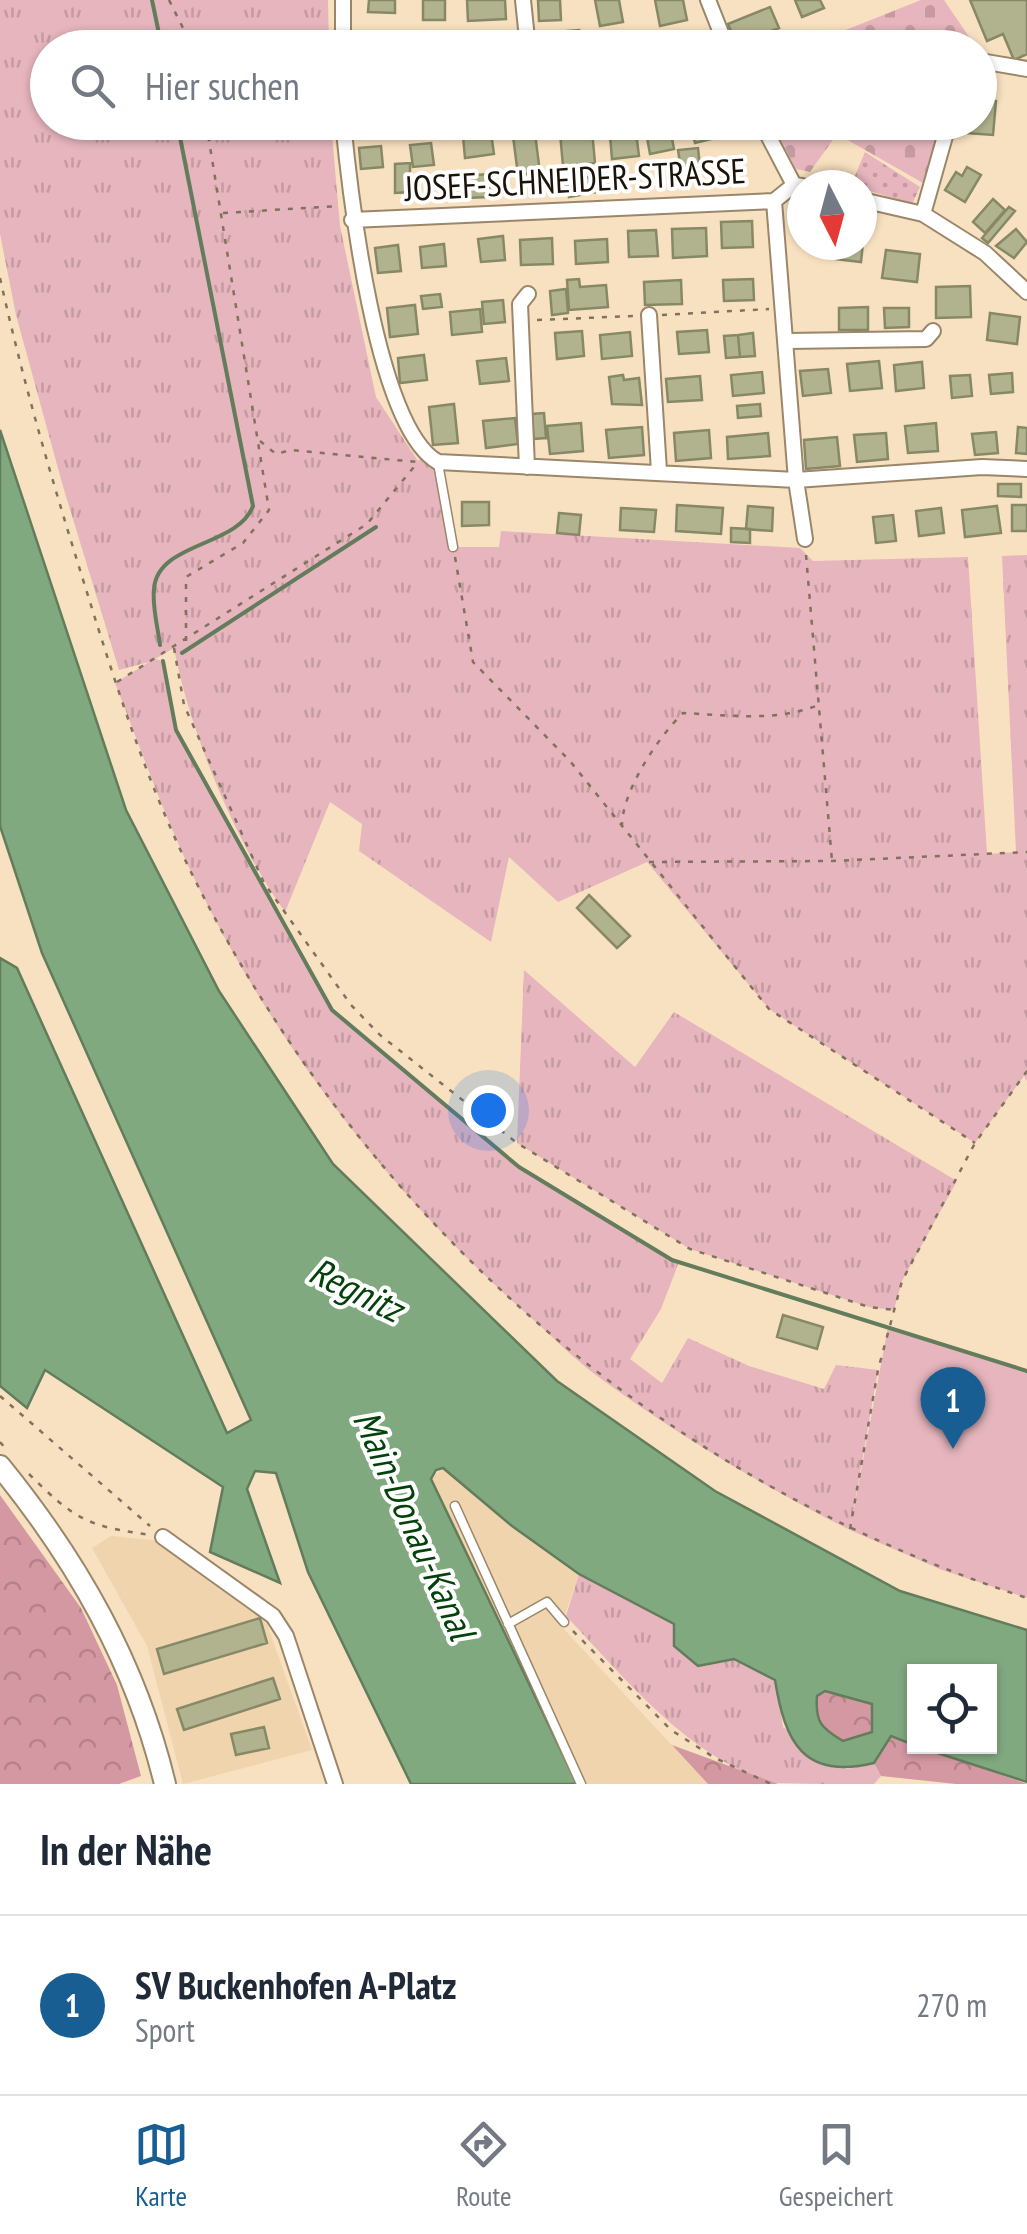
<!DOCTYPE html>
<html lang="de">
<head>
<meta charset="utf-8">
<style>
  :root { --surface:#fff; --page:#f2f2f3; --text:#1f2937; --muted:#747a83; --line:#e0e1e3; --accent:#195e92 }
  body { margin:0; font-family:"PT Sans Narrow",sans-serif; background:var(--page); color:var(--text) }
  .controls { position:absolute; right:30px; bottom:30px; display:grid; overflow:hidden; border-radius:0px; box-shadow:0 2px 8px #0004 }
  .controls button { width:90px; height:90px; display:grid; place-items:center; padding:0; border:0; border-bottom:2px solid var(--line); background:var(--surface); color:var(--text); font:50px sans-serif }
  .compass { position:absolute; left:787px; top:170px; width:90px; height:90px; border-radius:50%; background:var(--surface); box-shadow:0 2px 8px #0004; rotate:174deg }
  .you { position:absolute; left:488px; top:1110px; width:35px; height:35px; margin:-25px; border:8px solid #fff; border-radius:50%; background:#1a73e8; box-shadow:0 0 0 15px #1a73e833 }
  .badge { display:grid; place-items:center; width:65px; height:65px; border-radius:50%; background:var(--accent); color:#fff; font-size:32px; font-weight:700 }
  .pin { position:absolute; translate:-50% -82px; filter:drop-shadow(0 2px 5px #0008) }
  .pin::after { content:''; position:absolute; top:52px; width:35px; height:30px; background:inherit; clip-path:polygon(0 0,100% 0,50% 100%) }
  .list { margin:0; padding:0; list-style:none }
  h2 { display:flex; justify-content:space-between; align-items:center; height:130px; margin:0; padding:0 40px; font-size:42px }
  h2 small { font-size:32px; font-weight:400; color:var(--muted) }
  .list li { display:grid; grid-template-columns:65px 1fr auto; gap:30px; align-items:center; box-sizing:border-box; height:180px; padding:0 40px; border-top:2px solid var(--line) }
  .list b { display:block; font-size:38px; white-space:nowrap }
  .list p { margin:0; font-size:32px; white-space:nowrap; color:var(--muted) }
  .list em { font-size:32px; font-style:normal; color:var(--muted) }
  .icon { flex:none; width:55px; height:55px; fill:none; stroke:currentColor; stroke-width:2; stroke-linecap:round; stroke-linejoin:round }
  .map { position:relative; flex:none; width:1027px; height:1784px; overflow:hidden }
  .search { position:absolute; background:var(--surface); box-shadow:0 2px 8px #0004; left:30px; right:30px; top:30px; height:110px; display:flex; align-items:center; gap:25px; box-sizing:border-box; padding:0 35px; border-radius:55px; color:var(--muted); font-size:38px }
  .sheet { height:310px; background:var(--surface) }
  nav { display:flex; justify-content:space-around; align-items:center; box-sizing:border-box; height:140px; border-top:2px solid var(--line); background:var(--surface); font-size:28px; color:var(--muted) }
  nav a { display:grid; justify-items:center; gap:5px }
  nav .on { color:var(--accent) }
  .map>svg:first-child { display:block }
  .built { fill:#f0d4ae }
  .grass { fill:url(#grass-tufts) }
  .forest { fill:url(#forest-crowns) }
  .cemetery { fill:url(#cemetery-stones) }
  .park { fill:url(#park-dots) }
  .pitch { fill:#e6b5bd }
  .water { fill:#80a980; stroke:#627c5c; stroke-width:2.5; fill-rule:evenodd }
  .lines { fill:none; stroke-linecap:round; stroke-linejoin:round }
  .stream { stroke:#627c5c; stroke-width:4 }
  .building { fill:#b1b38f; stroke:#878866; stroke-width:2.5 }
  .lane-casing { stroke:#9b8669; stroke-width:11 }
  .street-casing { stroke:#9b8669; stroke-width:18 }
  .secondary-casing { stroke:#9b8669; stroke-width:24 }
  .path { stroke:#81725d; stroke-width:2.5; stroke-dasharray:5 8; stroke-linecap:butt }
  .lane { stroke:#fff; stroke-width:8 }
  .street { stroke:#fff; stroke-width:14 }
  .secondary { stroke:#fff; stroke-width:20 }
  .labels { text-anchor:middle; stroke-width:8; stroke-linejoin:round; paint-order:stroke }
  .street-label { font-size:35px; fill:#1b1308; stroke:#fff }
  .water-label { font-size:38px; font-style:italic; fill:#03420b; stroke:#fff }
</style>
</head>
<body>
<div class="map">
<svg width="1027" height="1784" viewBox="0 0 1027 1784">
  <defs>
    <pattern id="grass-tufts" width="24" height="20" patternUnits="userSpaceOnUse" patternTransform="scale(2.5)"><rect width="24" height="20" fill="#e6b5bd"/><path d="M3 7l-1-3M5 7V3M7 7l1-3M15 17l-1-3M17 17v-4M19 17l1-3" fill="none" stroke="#c59ba1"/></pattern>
    <pattern id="forest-crowns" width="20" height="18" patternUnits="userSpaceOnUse" patternTransform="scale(2.5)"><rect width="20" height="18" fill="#d498a2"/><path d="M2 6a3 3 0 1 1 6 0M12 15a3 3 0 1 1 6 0" fill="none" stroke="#b5828a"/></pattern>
    <pattern id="cemetery-stones" width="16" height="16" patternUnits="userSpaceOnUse" patternTransform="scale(2.5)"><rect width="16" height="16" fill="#e6b5bd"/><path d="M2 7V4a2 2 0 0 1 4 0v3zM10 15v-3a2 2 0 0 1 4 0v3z" fill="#c59ba1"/></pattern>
    <pattern id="park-dots" width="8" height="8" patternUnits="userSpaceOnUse" patternTransform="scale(2.5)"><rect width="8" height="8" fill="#e6b5bd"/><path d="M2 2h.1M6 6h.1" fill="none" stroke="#c59ba1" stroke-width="1.8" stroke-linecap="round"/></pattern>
  </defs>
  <rect width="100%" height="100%" fill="#f8e1c1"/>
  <path class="built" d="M444,1468L512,1526L579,1574L561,1626L708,1784H577L430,1479Z
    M111,1536L162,1541L264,1616L312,1750L183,1784L147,1646L92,1548Z"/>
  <path class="grass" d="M0,0H328L329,47L48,48V122L331,123L340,226L376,397L418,461L424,454L438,462L453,547H499L501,531L800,548L813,561L968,557L987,854L1016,852L1002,556L1027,555V1081L1024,1076L975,1143L769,1009L647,862L558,902L509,857L491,942L359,851L362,824L330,802L285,912C236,844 189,730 174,648L155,659L163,661L176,730L332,1010L519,1167L679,1262L661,1309L630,1359L662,1383L688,1338L749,1366L824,1389L836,1365L878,1370L850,1530C765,1487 681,1437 604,1381C577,1362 554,1338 529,1316C391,1194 276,1047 195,880C164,816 141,749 115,683L149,662L119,670L62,483L16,315L0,234Z
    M524,970L635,1067L674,1012L957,1181L902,1281L894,1310L869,1307L690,1249L517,1143Z
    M579,1574L776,1680L783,1727L847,1769L874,1763L881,1776L874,1784C844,1784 803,1784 774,1783C688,1758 625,1678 566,1616Z"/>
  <path class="forest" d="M0,1495L81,1608L117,1685L141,1776L119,1784H0Z
    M825,1691L872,1704V1732L843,1741C821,1728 815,1722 817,1696Z
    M891,1736L1027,1784H956L881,1776L874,1763Z
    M672,1745L778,1784H708Z"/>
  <path class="cemetery" d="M921,0H944L976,47H803Z
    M772,123H940L923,183L837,134L810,172L796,169Z"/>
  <path class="park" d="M865,152L920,187L912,204L851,185Z"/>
  <path class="pitch" d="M888,1327L1027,1371V1598L942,1570L850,1530Z"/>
  <path class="water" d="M0,430L126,810L219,991L333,1164L557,1381L715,1491L900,1591L1027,1630V1782L919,1747L990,1746V1672H914V1745L891,1736L874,1763C803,1780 785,1742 775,1680L734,1659L698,1666L674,1646V1624L579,1574L512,1526L443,1468L436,1470L431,1479L577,1784H411L308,1572L276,1473L255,1471L247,1489L280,1583L210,1552L223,1487L45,1370L27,1408L0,1386V958L17,968L227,1433L251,1420L42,953L0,826ZM825,1691L872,1704V1732L843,1741C821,1728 815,1722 817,1696Z"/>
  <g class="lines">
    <path class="stream" d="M152,0L162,48
      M160,645C158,628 152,607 154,589C157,542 238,547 253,506L177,122
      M182,653L376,527
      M163,661L176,730L332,1010L519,1167L672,1260L1027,1371"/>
  </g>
  <path class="building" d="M369,0H395V13L368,12Z
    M423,0H445V20H423Z
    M467,0H505L506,19L468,21Z
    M538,0H560L561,20L539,21Z
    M595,0H619L623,22L600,26Z
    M655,0H683L687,20L660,26Z
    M795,0H820L824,8L802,17Z
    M970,0H1027V54L1014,60L1003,34L987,41Z
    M770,7L779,28L737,45L728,24Z
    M579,30L580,48H545L544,33Z
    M371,34L398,35L397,48H370Z
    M477,36H513V48H477Z
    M980,99L996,101L993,135L967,133L968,122H980Z
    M690,122H712L715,138L695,143Z
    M670,128L674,149L650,154L646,132Z
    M592,130L595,163L563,166L560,133Z
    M636,132L639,156L612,159L610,135Z
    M491,133L494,154L465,158L463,136Z
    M535,133L540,173L518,175L513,136Z
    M431,143L434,165L413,167L410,145Z
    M381,146L383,167L361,169L359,148Z
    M698,148L700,167L681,170L678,150Z
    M410,163V192L395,193V164Z
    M967,167L981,175L965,202L945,190L956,172L962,176Z
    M488,174L490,197L465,198L464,176Z
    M596,177L597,192L569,197V193H559L558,179Z
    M993,199L1005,210L985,233L973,222Z
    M1009,207L1015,211L988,243L982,238Z
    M752,221L753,247L722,248L721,222Z
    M706,228L707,256L673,258L672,229Z
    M1016,229L1027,242L1014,258L996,246Z
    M656,230L658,256L629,257L628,231Z
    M862,234H864L861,262L826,258L828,245H862Z
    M503,236L505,260L481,262L478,239Z
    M552,238L553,264L521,265L520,240Z
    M607,239L608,262L576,264L575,241Z
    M444,244L446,266L422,268L420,247Z
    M398,245L401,271L378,273L375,248Z
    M886,250L920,254L917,282L882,278Z
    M579,279L580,287L606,285L608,307L569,310L567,280Z
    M753,279L754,300L724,301L723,280Z
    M681,280L682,304L645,305L644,282Z
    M970,286L971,317L936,318V287Z
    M566,289L568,313L552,315L550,291Z
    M440,294L442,307L423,309L421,296Z
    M503,300L505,322L484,324L482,302Z
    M415,305L418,334L390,337L387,308Z
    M868,307V330H839V308Z
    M884,308H909V327L885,328Z
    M480,309L482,332L452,335L450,312Z
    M990,313L1020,317L1017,344L987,340Z
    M707,330L709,352L679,354L677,332Z
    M582,331L584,356L557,359L555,333Z
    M630,332L632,356L602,359L600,335Z
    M753,333L755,356L740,357L738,335Z
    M738,335L740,357L726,358L724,336Z
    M424,355L427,380L400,383L398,358Z
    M506,358L509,381L480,384L477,361Z
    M879,361L882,388L850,391L847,364Z
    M922,362L924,388L896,391L894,365Z
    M828,369L831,393L803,396L800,371Z
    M762,372L764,393L733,396L731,375Z
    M1012,373L1013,392L991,394L989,375Z
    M623,375L624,380L639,378L642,405L612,404L609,377Z
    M970,375L972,396L952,398L950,376Z
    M700,376L702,400L668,402L666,379Z
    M454,404L458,443L433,445L429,407Z
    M760,404L761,416L738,418L737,406Z
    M544,413L546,438L534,439L531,414Z
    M515,418L518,444L486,448L483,421Z
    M581,423L583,451L550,454L547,426Z
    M936,423L938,451L908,453L905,426Z
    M642,427L644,455L609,458L606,430Z
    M1018,427L1027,428V454L1016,453Z
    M709,430L711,458L676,461L674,433Z
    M996,432L998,453L975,455L972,434Z
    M768,433L770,456L728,459L727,437Z
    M886,433L888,459L857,462L854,435Z
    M837,437L840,466L806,469L804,440Z
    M998,484H1021V497L998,496Z
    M462,502H489V525L462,526Z
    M677,505L723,508L721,534L676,531Z
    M1012,505H1027V531H1012Z
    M748,506L773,508L772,531L746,529Z
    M997,506L1001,533L965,537L962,510Z
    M621,508L656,510L654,532L620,530Z
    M941,508L944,533L919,536L916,511Z
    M559,513L581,515L579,535L557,533Z
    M893,515L896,541L876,543L873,517Z
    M731,528L750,529V543L731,542Z
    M589,895L630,936L617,948L577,908Z
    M783,1315L823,1327L817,1349L777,1337Z
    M260,1618L267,1643L164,1674L157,1649Z
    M273,1678L280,1699L184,1730L177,1709Z
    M264,1727L269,1748L236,1755L231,1734Z"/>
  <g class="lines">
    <g class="lane-casing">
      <path id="lane" d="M438,463L453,547
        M455,1506L581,1784
        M508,1624L547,1602L564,1622"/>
    </g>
    <g class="street-casing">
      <path id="street" d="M523,0L528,48
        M708,0L727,48
        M343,48V0
        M980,61L1027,69
        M343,122C350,193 376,428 438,462L796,480L982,467L1027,469
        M761,122L794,185L802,186
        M862,200L923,214L985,253L1027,292
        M774,201L796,480L805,539
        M923,214L949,122
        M352,220L774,201L794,185
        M649,315L659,471
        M787,341L926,339L933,331
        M527,467L520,304L528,294
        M163,1537L273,1616L286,1636L335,1784"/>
    </g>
    <g class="secondary-casing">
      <path id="secondary" d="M0,1466C78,1562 136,1664 165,1784"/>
    </g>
    <path class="path" d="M169,0L193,48
      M192,45L331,39
      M209,134L306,122
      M223,213L339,206
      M0,278C23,382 53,484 85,586C116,686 149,790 197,884C371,1227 661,1479 1027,1598
      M662,315L769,309
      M537,320L634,316
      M260,441L276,454L291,450L417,462
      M806,555L832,861
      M455,557L473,662L570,761L769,1009L975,1143
      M186,641V577L243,543L269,510L206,122
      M174,648L184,705L264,883L351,1005L380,1035L517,1143L690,1249L869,1307L894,1310
      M117,682L367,524L418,462
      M622,827C621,793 658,737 683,713C728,715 773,722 816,706
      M649,862L832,861L1027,852
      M0,1396L150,1526
      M0,1442L7,1450
      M29,1474C74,1519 88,1527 152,1535
      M850,1529L878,1370L902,1281L975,1143L1027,1071
      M573,1631L671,1730L715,1758L771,1784"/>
    <use href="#lane" class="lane"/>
    <use href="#street" class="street"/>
    <use href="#secondary" class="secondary"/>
  </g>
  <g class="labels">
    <g class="street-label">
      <text transform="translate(575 180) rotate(-3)" y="12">JOSEF-SCHNEIDER-STRASSE</text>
    </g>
    <g class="water-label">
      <text transform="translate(356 1290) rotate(26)" y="13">Regnitz</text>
      <text transform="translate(414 1525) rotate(66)" y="13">Main-Donau-Kanal</text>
    </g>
  </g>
</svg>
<div class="controls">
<button><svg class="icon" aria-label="locate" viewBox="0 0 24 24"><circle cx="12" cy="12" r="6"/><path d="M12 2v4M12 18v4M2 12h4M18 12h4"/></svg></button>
</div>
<svg class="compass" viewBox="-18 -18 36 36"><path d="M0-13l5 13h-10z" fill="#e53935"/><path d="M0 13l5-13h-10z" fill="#747a83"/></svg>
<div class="you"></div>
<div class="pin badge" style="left:953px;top:1449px">1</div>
<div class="search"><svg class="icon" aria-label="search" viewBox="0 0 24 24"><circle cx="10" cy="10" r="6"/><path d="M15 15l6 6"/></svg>Hier suchen</div>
</div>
<section class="sheet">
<h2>In der Nähe<small></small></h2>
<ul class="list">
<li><span class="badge">1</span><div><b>SV Buckenhofen A-Platz</b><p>Sport</p></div><em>270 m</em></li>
</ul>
</section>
<nav>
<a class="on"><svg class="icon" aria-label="map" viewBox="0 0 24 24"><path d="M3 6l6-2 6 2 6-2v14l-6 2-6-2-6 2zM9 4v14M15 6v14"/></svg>Karte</a>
<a><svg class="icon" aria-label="directions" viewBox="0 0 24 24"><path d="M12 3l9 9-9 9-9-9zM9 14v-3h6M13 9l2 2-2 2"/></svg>Route</a>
<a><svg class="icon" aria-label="saved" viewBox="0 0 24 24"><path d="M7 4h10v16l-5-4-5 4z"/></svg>Gespeichert</a>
</nav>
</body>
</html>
